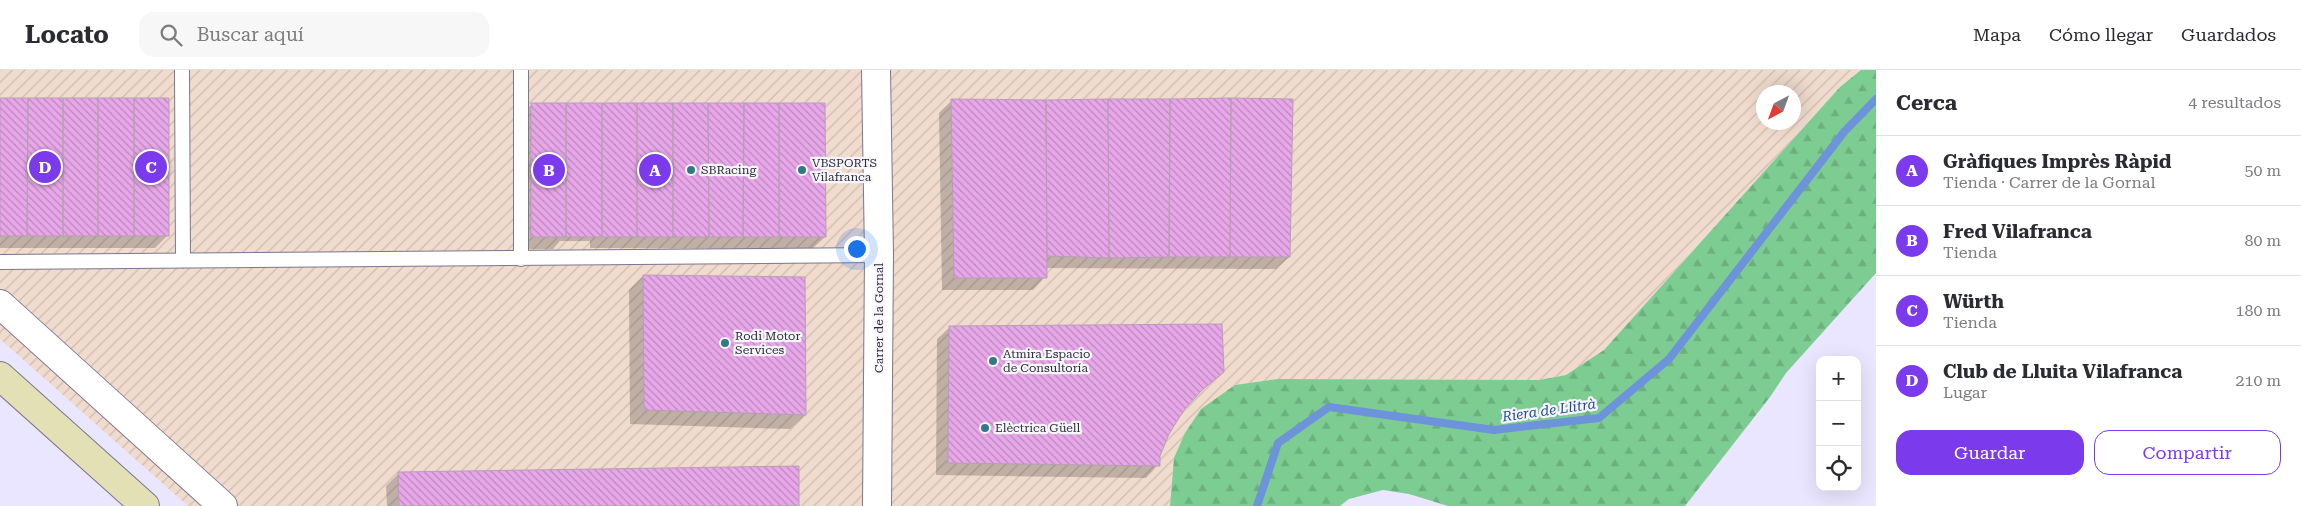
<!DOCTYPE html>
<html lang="es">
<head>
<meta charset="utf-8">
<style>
  :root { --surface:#fff; --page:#f7f7f7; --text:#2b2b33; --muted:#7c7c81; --line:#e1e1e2; --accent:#7c3aed }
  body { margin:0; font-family:"Roboto Serif",serif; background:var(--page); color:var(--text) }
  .controls { position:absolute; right:15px; bottom:15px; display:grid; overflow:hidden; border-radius:10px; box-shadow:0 5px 20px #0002 }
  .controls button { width:45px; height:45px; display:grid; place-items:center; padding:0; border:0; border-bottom:1px solid var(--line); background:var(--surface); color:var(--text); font:25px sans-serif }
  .compass { position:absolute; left:1756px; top:15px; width:45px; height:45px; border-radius:50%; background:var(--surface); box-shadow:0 5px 20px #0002; rotate:221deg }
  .you { position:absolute; left:856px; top:178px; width:18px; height:18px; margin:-12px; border:4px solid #fff; border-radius:50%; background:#1a73e8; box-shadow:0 0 0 8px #1a73e833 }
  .badge { display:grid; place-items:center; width:32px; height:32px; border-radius:50%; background:var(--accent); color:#fff; font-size:16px; font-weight:700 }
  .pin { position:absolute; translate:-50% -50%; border:2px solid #fff; box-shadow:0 1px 5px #0006 }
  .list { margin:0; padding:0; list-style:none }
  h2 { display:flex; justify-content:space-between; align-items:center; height:65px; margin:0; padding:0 20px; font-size:21px }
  h2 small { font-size:16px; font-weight:400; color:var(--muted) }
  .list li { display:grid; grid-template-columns:32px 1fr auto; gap:15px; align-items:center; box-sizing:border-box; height:70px; padding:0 20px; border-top:1px solid var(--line) }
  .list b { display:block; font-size:19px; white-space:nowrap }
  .list p { margin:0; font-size:16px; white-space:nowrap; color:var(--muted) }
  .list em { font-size:16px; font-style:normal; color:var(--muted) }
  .actions { display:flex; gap:10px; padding:15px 20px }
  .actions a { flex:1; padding:11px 0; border:1px solid var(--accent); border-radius:15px; text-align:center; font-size:18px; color:var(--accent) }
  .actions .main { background:var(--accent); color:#fff }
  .icon { flex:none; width:28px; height:28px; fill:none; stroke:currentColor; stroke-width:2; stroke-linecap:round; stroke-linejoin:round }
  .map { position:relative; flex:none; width:1876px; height:436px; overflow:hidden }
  header { display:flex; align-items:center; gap:30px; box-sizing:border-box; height:70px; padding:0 25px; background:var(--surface); border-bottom:1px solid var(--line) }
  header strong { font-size:24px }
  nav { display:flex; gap:28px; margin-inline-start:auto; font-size:18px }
  .search { width:350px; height:45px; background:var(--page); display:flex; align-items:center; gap:12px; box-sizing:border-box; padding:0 18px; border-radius:15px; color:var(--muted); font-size:19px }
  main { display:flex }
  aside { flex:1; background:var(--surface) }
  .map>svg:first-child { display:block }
  .industrial { fill:url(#industrial-furrows); fill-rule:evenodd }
  .forest { fill:url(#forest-firs) }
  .shadow { fill:#0003 }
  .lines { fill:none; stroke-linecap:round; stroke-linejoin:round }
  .stream { stroke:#6d93db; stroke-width:8 }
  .building { fill:url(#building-back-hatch); stroke:#b69fb6 }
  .service-casing { stroke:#7b7691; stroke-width:16 }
  .minor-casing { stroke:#7b7691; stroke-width:30 }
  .secondary-casing { stroke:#7b7691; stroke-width:30 }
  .service { stroke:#fff; stroke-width:14 }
  .minor { stroke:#fff; stroke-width:28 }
  .secondary { stroke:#e3e0b6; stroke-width:28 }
  .poi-dot { fill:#327985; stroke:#f7f6fc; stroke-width:2 }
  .labels { text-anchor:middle; stroke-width:4.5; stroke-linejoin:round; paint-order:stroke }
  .poi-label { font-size:12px; fill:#2e2c38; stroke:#f7f6fc; text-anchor:start }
  .street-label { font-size:12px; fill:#2e2c38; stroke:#f7f6fc }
  .water-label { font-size:14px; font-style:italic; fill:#1d489c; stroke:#f7f6fc }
</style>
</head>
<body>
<header>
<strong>Locato</strong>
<div class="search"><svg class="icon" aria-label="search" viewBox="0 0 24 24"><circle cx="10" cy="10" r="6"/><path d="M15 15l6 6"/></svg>Buscar aquí</div>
<nav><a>Mapa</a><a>Cómo llegar</a><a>Guardados</a></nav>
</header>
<main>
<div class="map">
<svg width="1876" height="436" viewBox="0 0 1876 436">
  <defs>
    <pattern id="industrial-furrows" width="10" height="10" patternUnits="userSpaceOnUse" patternTransform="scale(1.25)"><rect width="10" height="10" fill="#f0dbcd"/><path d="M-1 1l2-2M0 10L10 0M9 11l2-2" fill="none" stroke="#cebcb1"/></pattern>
    <pattern id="forest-firs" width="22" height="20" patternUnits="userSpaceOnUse" patternTransform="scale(1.25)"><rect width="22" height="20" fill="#7dcd92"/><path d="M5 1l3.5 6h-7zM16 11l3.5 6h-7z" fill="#6cb07f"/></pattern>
    <pattern id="building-back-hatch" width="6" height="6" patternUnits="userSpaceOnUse" patternTransform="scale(1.25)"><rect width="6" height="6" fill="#e8a7e9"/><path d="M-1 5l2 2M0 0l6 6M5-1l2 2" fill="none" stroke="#bc88be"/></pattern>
  </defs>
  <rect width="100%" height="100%" fill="#eae6ff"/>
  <path class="industrial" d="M0,0H1861L1840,17L1604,280L1566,305L1539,310L1278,309L1235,315L1174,388L1170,436H188L0,269ZM1764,22H1794V52H1764Z"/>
  <path class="forest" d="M1861,0H1876V203L1786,303L1770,327L1685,436H1448L1409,424L1383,420L1349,429L1340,436H1170L1174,388L1185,363L1201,339L1235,315L1278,309L1539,310L1566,305L1604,280L1840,17Z"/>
  <path class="shadow" d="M0,29L168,165L155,178H0Z
    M1291,30L1289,187L1276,199L1045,198V207L1033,220H942L939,43L951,31Z
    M532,34L825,167L812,179L590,178V171H560L553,179H519V46Z
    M643,206L805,345L790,359L630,354L629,220Z
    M950,257L1222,301L1183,339L1168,364L1159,386L1158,395L1146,408L936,405L937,269Z
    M399,403L798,436H387L386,416Z"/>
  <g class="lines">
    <path class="stream" d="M1257,436L1278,373L1329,337L1494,360L1599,348L1669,289L1844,62L1876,29"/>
  </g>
  <path class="building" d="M0,28H28L27,166H0Z
    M28,28H63V166H27Z
    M63,28H98V166H63Z
    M98,28H134V166H98Z
    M134,28H169V166H134Z
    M1231,28L1230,187H1169L1170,29Z
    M1231,28L1293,29L1290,187H1230Z
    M951,29L1046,30L1047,208H954Z
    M1108,29L1109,188L1047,186L1046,30Z
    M1108,29H1170L1169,187L1109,188Z
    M531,33H566V167H531Z
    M566,33H602V167H566Z
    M602,33H637V167H602Z
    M637,33H673V167H637Z
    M673,33H708L709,167H673Z
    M708,33H744L743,167H709Z
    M744,33H779V167H743Z
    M779,33H825L826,167H779Z
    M643,205L805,207L806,345L644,340Z
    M1222,254L1224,302L1202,320L1184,340L1169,364L1160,386V396L948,393L949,256Z
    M799,396V436H399L398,402Z"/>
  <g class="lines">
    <g class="service-casing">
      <path id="service" d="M182,0L183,191
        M521,0V189
        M0,192L879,185"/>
    </g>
    <g class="minor-casing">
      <path id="minor" d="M876,0L879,185L877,436
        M0,234L223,436"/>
    </g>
    <g class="secondary-casing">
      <path id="secondary" d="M0,306L145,436"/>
    </g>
    <use href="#service" class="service"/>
    <use href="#minor" class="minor"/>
    <use href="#secondary" class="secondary"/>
  </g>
  <g class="poi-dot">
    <circle cx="691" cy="100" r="5"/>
    <circle cx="802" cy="100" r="5"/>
    <circle cx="725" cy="273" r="5"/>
    <circle cx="993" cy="291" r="5"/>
    <circle cx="985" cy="358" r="5"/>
  </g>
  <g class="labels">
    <g class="poi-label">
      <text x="812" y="97">VBSPORTS<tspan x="812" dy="14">Vilafranca</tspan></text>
      <text x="701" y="104">SBRacing</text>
      <text x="735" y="270">Rodi Motor<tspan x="735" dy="14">Services</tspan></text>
      <text x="1003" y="288">Atmira Espacio<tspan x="1003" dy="14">de Consultoría</tspan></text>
      <text x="995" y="362">Elèctrica Güell</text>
    </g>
    <g class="street-label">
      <text transform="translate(879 248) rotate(-90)" y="4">Carrer de la Gornal</text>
    </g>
    <g class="water-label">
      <text transform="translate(1549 340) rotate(-8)" y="5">Riera de Llitrà</text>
    </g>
  </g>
</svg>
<div class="controls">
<button>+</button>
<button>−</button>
<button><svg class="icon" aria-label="locate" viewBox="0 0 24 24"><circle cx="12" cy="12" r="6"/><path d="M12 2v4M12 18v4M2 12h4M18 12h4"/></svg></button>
</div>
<svg class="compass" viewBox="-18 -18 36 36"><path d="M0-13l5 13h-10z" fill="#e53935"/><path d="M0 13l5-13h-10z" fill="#7c7c81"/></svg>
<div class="you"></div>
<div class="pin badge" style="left:655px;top:100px">A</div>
<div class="pin badge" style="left:549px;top:100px">B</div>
<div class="pin badge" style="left:151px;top:97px">C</div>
<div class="pin badge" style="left:45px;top:97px">D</div>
</div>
<aside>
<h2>Cerca<small>4 resultados</small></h2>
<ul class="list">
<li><span class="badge">A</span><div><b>Gràfiques Imprès Ràpid</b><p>Tienda · Carrer de la Gornal</p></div><em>50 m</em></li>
<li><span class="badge">B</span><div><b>Fred Vilafranca</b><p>Tienda</p></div><em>80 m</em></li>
<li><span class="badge">C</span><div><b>Würth</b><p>Tienda</p></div><em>180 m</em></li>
<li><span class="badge">D</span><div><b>Club de Lluita Vilafranca</b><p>Lugar</p></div><em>210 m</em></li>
</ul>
<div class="actions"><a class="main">Guardar</a><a>Compartir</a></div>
</aside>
</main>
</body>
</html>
